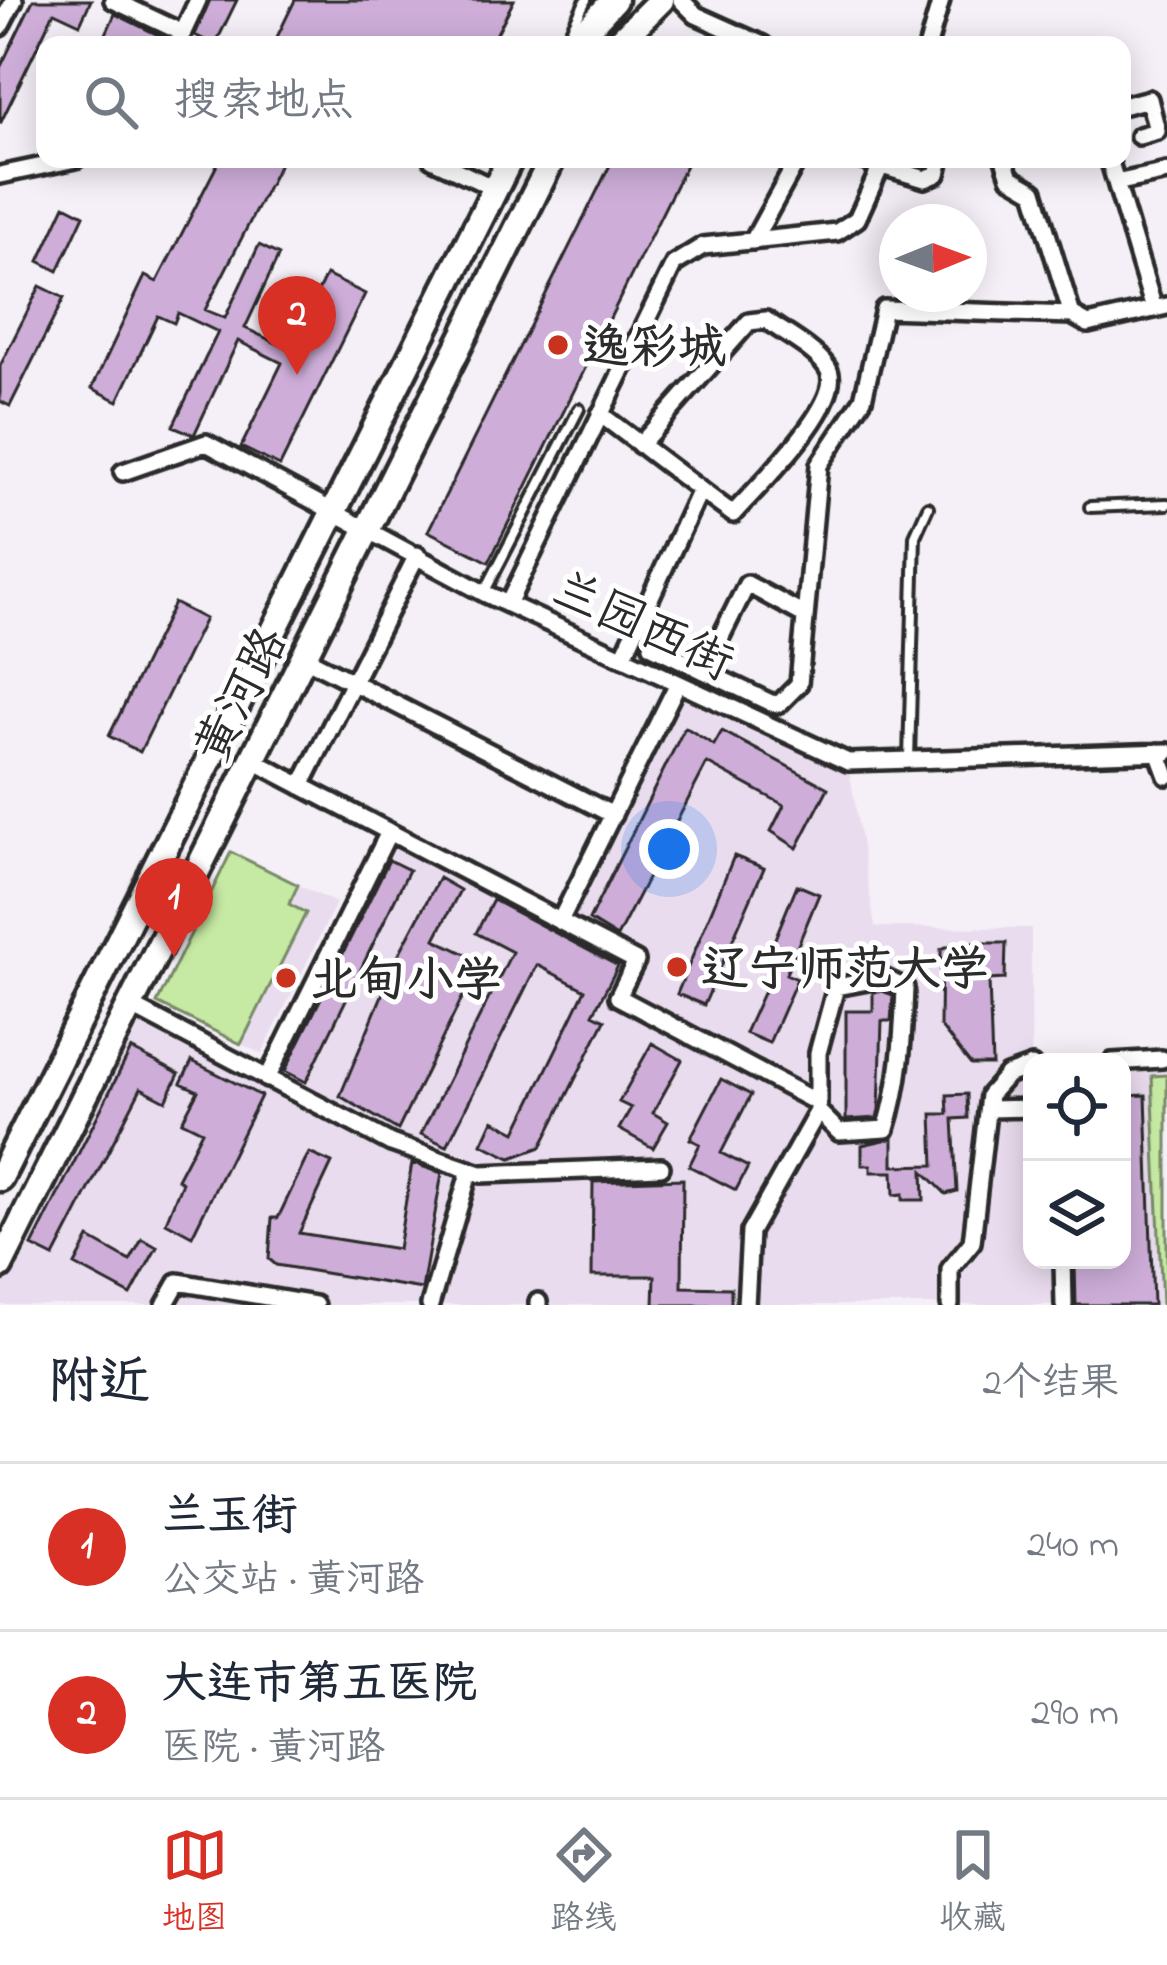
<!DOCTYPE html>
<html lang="zh">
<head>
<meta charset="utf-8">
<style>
  :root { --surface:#fff; --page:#f2f2f3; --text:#1f2937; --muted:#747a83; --line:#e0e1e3; --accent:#d93025 }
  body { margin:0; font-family:"Indie Flower","LXGW WenKai TC",sans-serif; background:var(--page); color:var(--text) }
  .controls { position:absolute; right:36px; bottom:36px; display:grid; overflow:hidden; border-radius:24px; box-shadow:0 6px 30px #0003 }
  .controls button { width:108px; height:108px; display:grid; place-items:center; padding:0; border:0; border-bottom:3px solid var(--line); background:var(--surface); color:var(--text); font:60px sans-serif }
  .compass { position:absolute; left:879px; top:204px; width:108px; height:108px; border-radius:50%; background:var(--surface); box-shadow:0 6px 30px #0003; rotate:89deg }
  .you { position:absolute; left:669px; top:849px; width:42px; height:42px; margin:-30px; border:9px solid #fff; border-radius:50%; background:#1a73e8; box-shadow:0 0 0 18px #1a73e833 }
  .badge { display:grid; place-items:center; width:78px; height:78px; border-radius:50%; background:var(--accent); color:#fff; font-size:39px; font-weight:700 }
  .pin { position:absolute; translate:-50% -99px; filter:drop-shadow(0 3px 6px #0008) }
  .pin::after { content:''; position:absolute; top:63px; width:42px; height:36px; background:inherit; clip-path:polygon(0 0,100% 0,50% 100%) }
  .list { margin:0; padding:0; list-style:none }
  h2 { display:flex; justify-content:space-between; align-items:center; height:156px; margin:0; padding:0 48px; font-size:51px }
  h2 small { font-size:39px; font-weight:400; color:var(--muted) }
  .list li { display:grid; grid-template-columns:78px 1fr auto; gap:36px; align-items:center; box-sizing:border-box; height:168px; padding:0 48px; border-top:3px solid var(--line) }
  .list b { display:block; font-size:45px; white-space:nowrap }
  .list p { margin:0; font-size:39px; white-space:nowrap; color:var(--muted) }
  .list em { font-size:39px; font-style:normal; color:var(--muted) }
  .icon { flex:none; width:66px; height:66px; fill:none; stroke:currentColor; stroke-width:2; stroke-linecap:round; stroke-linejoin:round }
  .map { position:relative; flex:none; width:1167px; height:1305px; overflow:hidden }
  .search { position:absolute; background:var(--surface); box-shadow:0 6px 30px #0003; left:36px; right:36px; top:36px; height:132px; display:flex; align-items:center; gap:30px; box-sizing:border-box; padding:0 42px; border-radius:24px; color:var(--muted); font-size:45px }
  .sheet { height:492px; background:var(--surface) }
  nav { display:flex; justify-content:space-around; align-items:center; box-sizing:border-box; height:168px; border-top:3px solid var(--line); background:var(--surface); font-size:33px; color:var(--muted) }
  nav a { display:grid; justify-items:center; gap:6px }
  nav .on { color:var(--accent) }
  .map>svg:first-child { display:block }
  .built { fill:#e9dcee }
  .green { fill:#c6e9a3; stroke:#788a67; stroke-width:3 }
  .building { fill:#ceaed9; stroke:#2b2b2b; stroke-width:3 }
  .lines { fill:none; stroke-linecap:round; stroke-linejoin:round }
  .lane-casing { stroke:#2b2b2b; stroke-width:16 }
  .street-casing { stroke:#2b2b2b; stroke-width:24 }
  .primary-casing { stroke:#2b2b2b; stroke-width:33 }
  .lane { stroke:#fff; stroke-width:8 }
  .street { stroke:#fff; stroke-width:15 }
  .primary { stroke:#fff; stroke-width:24 }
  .poi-dot { fill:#c8321e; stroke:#fff; stroke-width:4.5 }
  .labels { text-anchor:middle; stroke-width:10; stroke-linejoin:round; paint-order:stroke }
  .poi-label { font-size:48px; font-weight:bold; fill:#2b2b2b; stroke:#fff; text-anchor:start }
  .street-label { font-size:48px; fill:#2b2b2b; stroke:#fff }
</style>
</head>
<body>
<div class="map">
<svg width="1167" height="1305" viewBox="0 0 1167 1305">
  <rect width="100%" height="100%" fill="#f5eff7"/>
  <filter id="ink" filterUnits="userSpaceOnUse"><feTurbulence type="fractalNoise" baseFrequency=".00833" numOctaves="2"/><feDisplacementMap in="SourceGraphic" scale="24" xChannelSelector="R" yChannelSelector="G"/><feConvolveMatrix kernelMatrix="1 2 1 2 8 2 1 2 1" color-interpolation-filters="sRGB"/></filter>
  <g filter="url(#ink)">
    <path class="built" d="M678,683L848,762L875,927L1031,928L1032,1260H1122V1062L1167,1059V1305H0V1266L131,1006L267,1079L389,832L560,921Z
      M298,885L336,903L262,1054L241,1044L305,914L289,904Z"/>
    <path class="green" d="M231,852L298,885L289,904L306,913L241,1044L157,1003Z
      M1167,1075V1305H1162L1152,1076Z"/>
    <path class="building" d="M33,0H91L80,24L54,12L0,124V68Z
      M210,0H237L215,45L195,35Z
      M295,0H514L491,45H287L276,39Z
      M115,14L162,37L158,45H101Z
      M220,159H282L205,310L225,318L259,245L279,255L245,328L289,349L326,275L365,294L280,466L241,447L282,363L238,341L194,435L173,426L218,332L178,313L174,323L158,316L118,401L92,388L145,276L157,282Z
      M613,159H689L489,562L428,531Z
      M65,205L84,215L58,271L39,261Z
      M40,286L64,298L10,406L0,401V366Z
      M174,603L205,619L140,752L109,736Z
      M685,727L714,745L722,731L828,788L797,848L771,831L784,805L707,763L617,937L589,920Z
      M734,856L764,868L704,1005L677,994Z
      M389,860L409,870L306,1082L285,1071Z
      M439,878L460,890L435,939L480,961L398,1130L340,1096L400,952Z
      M797,885L819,894L786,974L797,979L769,1043L745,1033L777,962L767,958Z
      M493,900L618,966L593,1014L605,1020L541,1147L511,1158L482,1144L493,1120L516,1132L585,990L537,965L447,1146L421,1134L512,952L476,933Z
      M956,943H1006L1005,979L989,980L992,1065H971L940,1026L941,949Z
      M882,991L893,995L891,1021H882L879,1109L877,1118L846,1120V1011H873V992Z
      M652,1043L682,1060L653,1113L668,1122L653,1148L619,1129L631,1108L619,1102Z
      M131,1049L179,1074L166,1101L141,1088L54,1257L32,1246Z
      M192,1061L261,1096L192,1236L166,1222L182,1182L177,1179L202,1131L182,1121L198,1091L181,1083Z
      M721,1079L751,1095L721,1153L748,1167L736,1190L689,1166L700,1144L690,1139Z
      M967,1094L968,1118L953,1119L957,1191L946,1194L923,1171L924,1200H903V1194L894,1195L893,1172H871V1165H862V1145L893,1138V1166L934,1165L932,1114H948L947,1095Z
      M1146,1095L1153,1305H1076L1075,1263L1122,1260V1096Z
      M309,1153L332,1163L299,1233L398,1249L412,1163L442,1173L422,1289L276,1265L269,1259L272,1218H278Z
      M683,1179L682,1287L731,1288V1305H654L655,1276H592L593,1182Z
      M89,1238L130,1261L142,1239L157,1247L131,1295L75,1265Z"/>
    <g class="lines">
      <g class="lane-casing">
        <path id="lane" d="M568,36L586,0
          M1090,507L1167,504
          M485,591L579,409
          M909,759L915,536L928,507"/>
      </g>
      <g class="street-casing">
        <path id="street" d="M113,0L183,33
          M681,0L696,15L763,45
          M0,27L14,0
          M177,45L198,0
          M928,45L941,0
          M1122,106L1149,99L1157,131L1139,136
          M432,159L496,189
          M859,159L925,179L937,174L941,159
          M1004,159L1010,177L1034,191L1072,315
          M1109,159L1154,309
          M0,175L76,159
          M1120,182L1167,172
          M753,241L798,159
          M600,414C644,447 688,481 733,514C754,490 850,399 827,367C815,349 784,333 766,320L749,322L640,445
          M123,472L206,443L484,593L848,762L1167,752
          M508,604L674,264L703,246L837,232L857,219L880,168
          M652,646L771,703L779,704L799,684L819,465L863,399L884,309L1072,315L1088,324L1167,306
          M623,657L700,490
          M305,658L613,815
          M704,671L747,584L804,615
          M1158,752L1167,776
          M252,760L636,961L618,997L818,1103
          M301,786L417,555
          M560,921L678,683
          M131,1006L391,1143L481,1174L661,1167
          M1112,1062L1162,1059
          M267,1079L389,832
          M988,1109L1032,1108
          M1063,1260L1064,1305
          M165,1305L178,1282L315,1305
          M430,1305L470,1170
          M538,1305V1302
          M746,1305L750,1232L818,1111V1053L836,987L884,978L905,988C903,1038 900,1085 886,1129L839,1132L818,1111
          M950,1305V1269L972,1242L989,1095L1007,1075L1032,1066"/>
      </g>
      <g class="primary-casing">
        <path id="primary" d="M573,45L614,0
          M616,45L661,0
          M0,1178L510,159
          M0,1266L552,159"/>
      </g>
      <use href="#lane" class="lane"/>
      <use href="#street" class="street"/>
      <use href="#primary" class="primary"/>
    </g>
  </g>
  <g class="poi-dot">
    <circle cx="558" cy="345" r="12"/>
    <circle cx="677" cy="967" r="12"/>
    <circle cx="286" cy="978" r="12"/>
  </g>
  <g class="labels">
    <g class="poi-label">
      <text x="582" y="362">逸彩城</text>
      <text x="701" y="984">辽宁师范大学</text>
      <text x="310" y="995">北甸小学</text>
    </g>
    <g class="street-label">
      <text transform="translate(644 624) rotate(25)" y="17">兰园西街</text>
      <text transform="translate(239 694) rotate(-63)" y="17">黄河路</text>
    </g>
  </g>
</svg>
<div class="controls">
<button><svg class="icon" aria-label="locate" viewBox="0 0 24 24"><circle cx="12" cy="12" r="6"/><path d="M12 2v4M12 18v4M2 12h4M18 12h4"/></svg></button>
<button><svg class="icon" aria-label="layers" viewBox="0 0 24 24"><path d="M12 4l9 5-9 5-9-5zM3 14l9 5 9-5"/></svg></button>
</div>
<svg class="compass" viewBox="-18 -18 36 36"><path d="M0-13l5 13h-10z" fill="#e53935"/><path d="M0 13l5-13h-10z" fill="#747a83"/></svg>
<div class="you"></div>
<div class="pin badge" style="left:174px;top:957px">1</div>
<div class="pin badge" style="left:297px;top:375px">2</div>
<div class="search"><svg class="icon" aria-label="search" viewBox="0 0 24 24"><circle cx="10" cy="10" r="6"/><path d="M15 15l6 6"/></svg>搜索地点</div>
</div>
<section class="sheet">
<h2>附近<small>2个结果</small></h2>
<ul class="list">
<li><span class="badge">1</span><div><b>兰玉街</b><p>公交站 · 黄河路</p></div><em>240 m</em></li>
<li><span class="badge">2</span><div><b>大连市第五医院</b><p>医院 · 黄河路</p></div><em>290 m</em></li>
</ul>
</section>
<nav>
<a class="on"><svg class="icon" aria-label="map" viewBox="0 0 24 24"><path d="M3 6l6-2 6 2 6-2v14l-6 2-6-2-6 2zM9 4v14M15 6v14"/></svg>地图</a>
<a><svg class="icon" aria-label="directions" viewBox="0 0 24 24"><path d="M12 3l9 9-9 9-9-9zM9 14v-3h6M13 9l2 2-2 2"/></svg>路线</a>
<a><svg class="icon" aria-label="saved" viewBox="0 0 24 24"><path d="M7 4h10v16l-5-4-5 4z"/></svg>收藏</a>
</nav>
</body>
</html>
